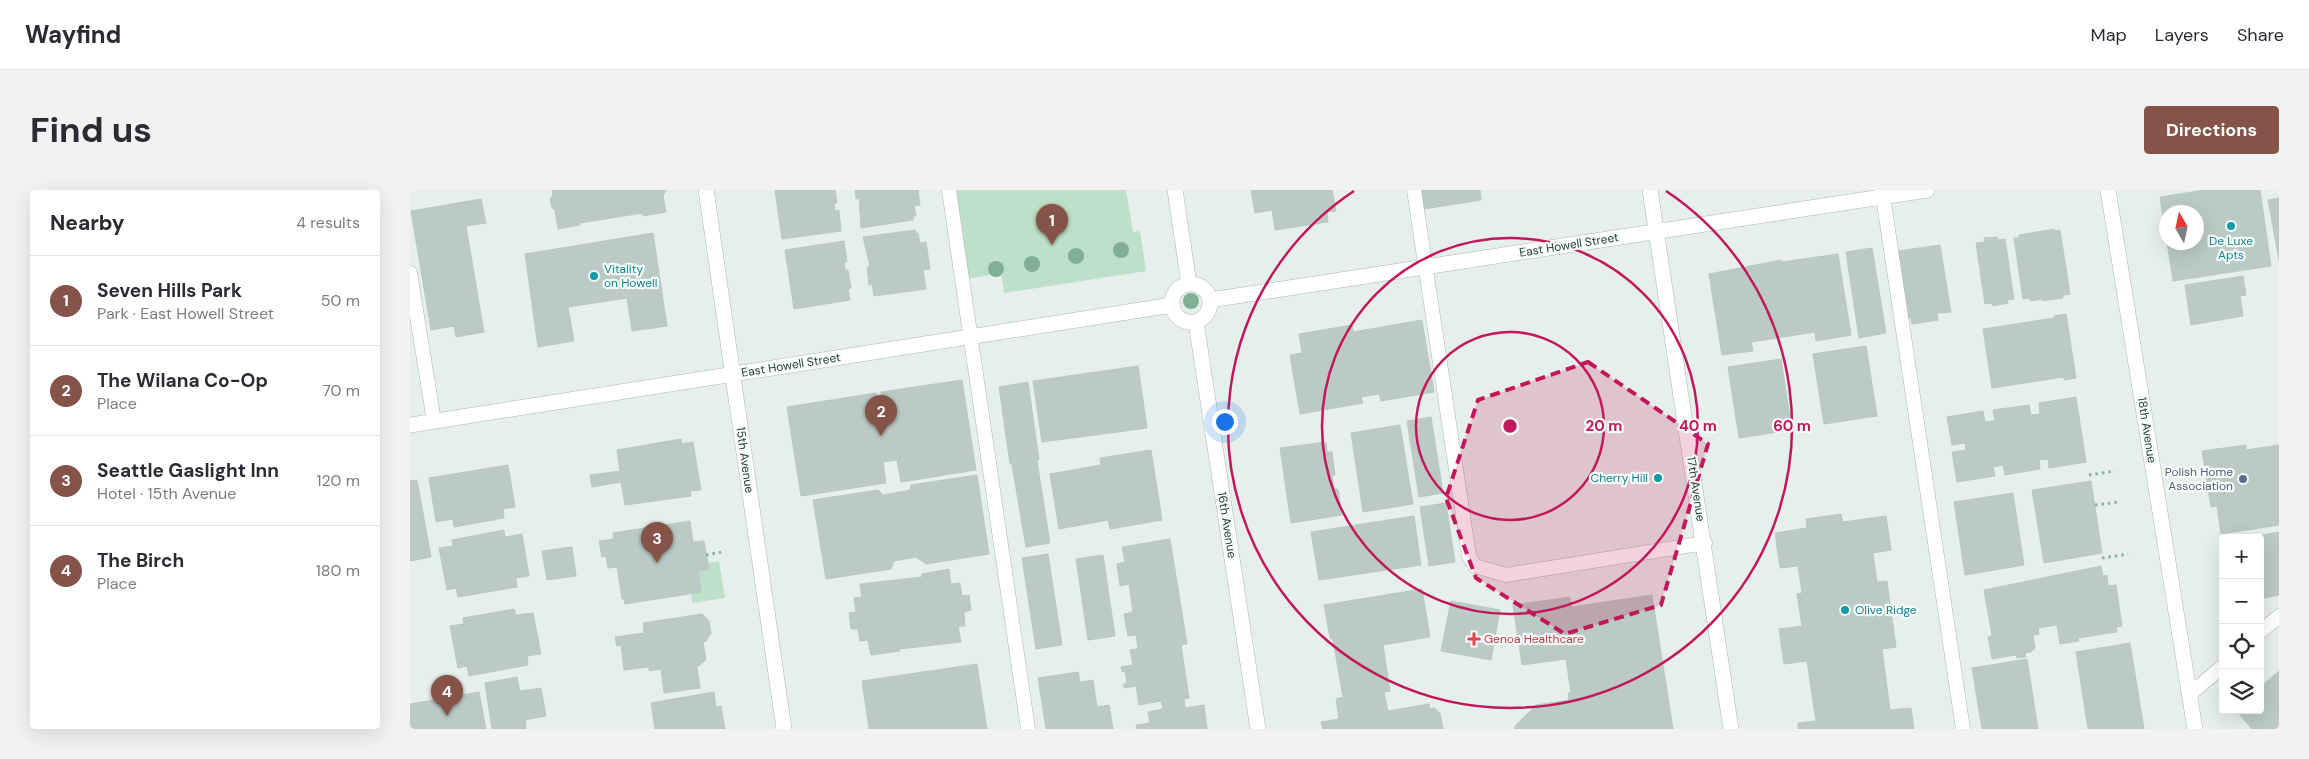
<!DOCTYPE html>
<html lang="en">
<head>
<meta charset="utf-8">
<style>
  :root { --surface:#fff; --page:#f2f2f3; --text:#2b2b33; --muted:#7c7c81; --line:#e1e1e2; --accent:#855347 }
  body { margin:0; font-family:"DM Sans",sans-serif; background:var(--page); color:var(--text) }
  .controls { position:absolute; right:15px; bottom:15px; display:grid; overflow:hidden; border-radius:5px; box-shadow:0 5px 20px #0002 }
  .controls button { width:45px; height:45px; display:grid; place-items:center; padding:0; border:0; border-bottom:1px solid var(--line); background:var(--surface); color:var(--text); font:25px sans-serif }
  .compass { position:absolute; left:1749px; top:15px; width:45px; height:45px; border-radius:50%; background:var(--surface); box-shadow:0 5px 20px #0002; rotate:351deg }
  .you { position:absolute; left:814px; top:231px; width:18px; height:18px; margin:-12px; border:4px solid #fff; border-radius:50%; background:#1a73e8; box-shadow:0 0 0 8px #1a73e833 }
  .badge { display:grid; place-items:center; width:32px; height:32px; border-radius:50%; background:var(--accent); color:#fff; font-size:16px; font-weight:700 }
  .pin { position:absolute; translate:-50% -41px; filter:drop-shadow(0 1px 2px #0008) }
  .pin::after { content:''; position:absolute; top:26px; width:18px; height:15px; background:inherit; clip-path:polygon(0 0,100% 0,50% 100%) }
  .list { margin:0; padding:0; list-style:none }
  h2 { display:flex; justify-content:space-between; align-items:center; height:65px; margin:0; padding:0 20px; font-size:21px }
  h2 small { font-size:16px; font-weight:400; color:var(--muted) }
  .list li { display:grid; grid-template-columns:32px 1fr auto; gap:15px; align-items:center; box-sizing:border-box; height:90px; padding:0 20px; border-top:1px solid var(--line) }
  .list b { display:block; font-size:19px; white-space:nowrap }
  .list p { margin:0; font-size:16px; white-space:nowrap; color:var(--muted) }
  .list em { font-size:16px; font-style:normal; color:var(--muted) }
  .icon { flex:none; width:28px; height:28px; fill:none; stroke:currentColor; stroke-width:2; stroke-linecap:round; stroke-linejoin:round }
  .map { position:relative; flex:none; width:1869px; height:539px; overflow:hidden; border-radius:5px }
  header { display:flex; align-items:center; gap:30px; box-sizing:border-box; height:70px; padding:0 25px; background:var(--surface); border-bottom:1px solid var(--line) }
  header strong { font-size:24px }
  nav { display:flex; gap:28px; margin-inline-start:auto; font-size:18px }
  .intro { display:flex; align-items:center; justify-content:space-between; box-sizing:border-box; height:120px; padding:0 30px }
  h1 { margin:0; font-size:35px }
  .button { padding:12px 22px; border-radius:5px; background:var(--accent); color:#fff; font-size:18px; font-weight:700 }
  main { display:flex; gap:30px; padding:0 30px }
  aside { flex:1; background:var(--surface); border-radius:5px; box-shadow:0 5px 20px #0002 }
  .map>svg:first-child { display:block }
  .green { fill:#bfe0c8 }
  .building { fill:#bbcac4; stroke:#b8c9c2 }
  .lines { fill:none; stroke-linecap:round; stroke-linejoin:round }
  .service-casing { stroke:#a8b8b2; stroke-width:15 }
  .minor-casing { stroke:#a8b8b2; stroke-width:16 }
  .tertiary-casing { stroke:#a8b8b2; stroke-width:16 }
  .path { stroke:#86b3a5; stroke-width:3; stroke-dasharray:2.5 4; stroke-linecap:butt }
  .service { stroke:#fff; stroke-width:14 }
  .minor { stroke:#fff; stroke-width:15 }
  .tertiary { stroke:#fff; stroke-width:15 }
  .tree { fill:#80af93 }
  .marked { fill:#c2185b; fill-opacity:0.2; stroke:#c2185b; stroke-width:4; stroke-dasharray:10 6; stroke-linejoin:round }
  .ring { fill:none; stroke:#c2185b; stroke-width:2.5 }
  .culture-dot { fill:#0f9aa8; stroke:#f7fbf9; stroke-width:2 }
  .service-dot { fill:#5c6f8a; stroke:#f7fbf9; stroke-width:2 }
  .health-dot { fill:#e0444e; stroke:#f7fbf9; stroke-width:2 }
  .labels { text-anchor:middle; stroke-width:4.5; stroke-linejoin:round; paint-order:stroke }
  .culture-label { font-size:12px; fill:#0d838f; stroke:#f7fbf9; text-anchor:start }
  .street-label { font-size:12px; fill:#24423a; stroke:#f7fbf9 }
  .service-label { font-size:12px; fill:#4e5e75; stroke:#f7fbf9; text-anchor:end }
  .health-label { font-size:12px; fill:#be3a42; stroke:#f7fbf9; text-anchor:start }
  .centre { fill:#c2185b; stroke:#f7fbf9; stroke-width:2.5 }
  .ring-label { font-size:15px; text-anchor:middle; font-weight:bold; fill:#c2185b; stroke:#f7fbf9; stroke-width:4.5; stroke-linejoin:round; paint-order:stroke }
</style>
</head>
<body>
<header>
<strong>Wayfind</strong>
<nav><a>Map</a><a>Layers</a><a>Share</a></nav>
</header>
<div class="intro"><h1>Find us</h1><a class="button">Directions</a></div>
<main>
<aside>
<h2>Nearby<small>4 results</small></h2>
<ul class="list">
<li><span class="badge">1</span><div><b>Seven Hills Park</b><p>Park · East Howell Street</p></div><em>50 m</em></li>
<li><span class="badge">2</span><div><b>The Wilana Co-Op</b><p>Place</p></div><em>70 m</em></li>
<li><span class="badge">3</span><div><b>Seattle Gaslight Inn</b><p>Hotel · 15th Avenue</p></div><em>120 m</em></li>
<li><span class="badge">4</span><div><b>The Birch</b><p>Place</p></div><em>180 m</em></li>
</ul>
</aside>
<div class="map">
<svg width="1869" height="539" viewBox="0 0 1869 539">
  <rect width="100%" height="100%" fill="#e6efeb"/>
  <path class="green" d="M543,0H716L723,42L730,41L736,81L594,103L591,83L556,89Z
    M309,371L315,408L282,413L281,404L291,402L288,381L298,373Z"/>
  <path class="building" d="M142,0H256L253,6L256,22L233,26V23L170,33V35L148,39L145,20L142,18L140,9L143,5Z
    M365,0H425L427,13H424L425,21L429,20L431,41L372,49Z
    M445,0H508L510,15L504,16L506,26H503V30L451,38L449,8L446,9Z
    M841,0H922L926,21L917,22L918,32L865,40L862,20L845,23Z
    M1012,0H1070L1071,10L1014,19Z
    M1795,0H1850L1861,76L1763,91L1757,52H1786V22H1756V50L1750,7Z
    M1869,8V70L1858,10Z
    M71,9L76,33L56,36L74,142L46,147L44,136L21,140L1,21Z
    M1644,39V41L1650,40L1660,104L1653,105V108L1632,111V109L1620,111V108L1613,109L1604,48H1609V45Z
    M505,40L506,43H508L510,53L516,52L520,79L513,80L516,99L464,106L462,94L459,95L457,77L460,76L453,47Z
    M243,43L257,136L222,141L217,108L158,117L164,151L128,157L115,64Z
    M1587,47L1588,50L1595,49L1604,109L1597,110L1598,113L1583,116L1582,113L1575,114L1566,53L1575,52L1574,48Z
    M434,51L437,72H434L435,80H438L441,98L438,99L440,110L384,119L375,60Z
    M1530,55L1541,122L1527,123L1528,130L1502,134L1501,128H1498L1488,61Z
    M1462,58L1476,143L1449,148L1436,62Z
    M1428,64L1441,145L1406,151L1405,142L1341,152L1343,161L1312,165L1299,84L1371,70L1372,72Z
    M1833,86L1836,105L1830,106L1833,126L1781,135L1775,95Z
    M1656,124L1666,188L1654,190V187L1582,198L1573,139L1644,128V126Z
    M1012,130L1024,202L971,211L969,204L951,207L953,213L890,224L880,165L892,163L889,144L942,135L943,142Z
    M1456,156L1467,226L1414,234L1403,164Z
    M1371,169L1382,240L1329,248L1318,177Z
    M728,176L737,238L632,252L623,191Z
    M552,190L566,280L491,292L487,270L473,272L476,293L391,306L377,217L466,203L469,222L474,221L471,202Z
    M618,192L629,270L600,274L589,197Z
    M1666,207L1676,272L1639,278L1638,269L1629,270L1630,279L1595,285L1593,275L1583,277L1585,286L1547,292L1542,262L1556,260L1555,253L1542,255L1537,227L1573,221L1575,232L1585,231L1583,220L1619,215L1621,225L1630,224L1629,213Z
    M1021,227L1033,303L1009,307L997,231Z
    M990,235L1003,314L953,322L941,243Z
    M271,249L272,254L283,252L291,300L280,301L281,306L215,315L211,292L182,297L180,285L210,281L207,260Z
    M916,252L917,262H922L925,285H922L924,299H928L932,325L881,333L870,258Z
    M1836,255V260L1869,255V335L1811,344L1807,316L1801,317L1792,261Z
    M741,260L752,330L700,339L698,330L649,339L640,284L691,275L690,268Z
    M627,271L640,353L616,357L602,275Z
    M98,275L105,317L93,319L94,328L44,337L43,329L26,332L19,288Z
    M567,285L579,364L516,374L506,367L484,371L481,379L416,389L403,310L468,300L473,305L500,300L501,295Z
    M7,290L21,367L0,371V291Z
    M1681,291L1692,363L1634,373L1622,300Z
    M1603,303L1614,375L1555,385L1544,312Z
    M1036,313L1045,372L1019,376L1010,317Z
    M1431,324L1433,332L1476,326L1481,360L1463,363L1467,392L1477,391L1486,457L1472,459L1480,520L1501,518L1504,539H1388V533L1406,531L1397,471L1374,474L1369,439L1392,436L1387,404L1392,403L1388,376L1370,378L1365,343L1397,338L1396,329Z
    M1004,326L1011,375L909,390L901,342Z
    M280,331L283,352L294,351L299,379L288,381L291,402L215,414L214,409H212L207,377L198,378L196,366L192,367L189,351L204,349L203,343Z
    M94,340L95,347L112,344L119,386L106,388L107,397L48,407L46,398L37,400L29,358L43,356L42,350Z
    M1869,342V405L1850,409V348H1837Z
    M760,349L777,454L771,455L779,508L774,509L775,518L794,515L797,539H727L726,535L740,533L738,522L753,519L751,511L729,515L726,496L714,498V494L717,493L715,481L712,482L711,477L723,475L720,460L728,459L726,445L718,446L714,424L723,422L719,394L710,396L707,374L715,372L712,357Z
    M162,357L166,386L137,390L132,361Z
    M638,364L652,455L626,459L612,368Z
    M693,365L705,446L678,450L666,369Z
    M1691,376L1693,386L1697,385L1698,396L1706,395L1712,436L1706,437L1707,442L1668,448L1669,451L1650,454L1647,435L1628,438L1629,444L1623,445L1625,458L1621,462L1615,463L1616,467L1607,468L1606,465L1582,469L1578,447L1582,446L1574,400Z
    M539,379L541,394L550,393L552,406L559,405L561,420L554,422L555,436H548L551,452L489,459L490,461L461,465L458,450L450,451L448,439H441L439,423L446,422L444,408L452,407L450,394L512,387V384Z
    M1012,399L1020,447L973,455L980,501L974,502L978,521L1019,514L1020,519L1024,518L1030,523L1033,539H913L911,532L929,529L926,509L933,507L923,450L920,448L914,415Z
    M1242,405L1263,539H1105V536L1126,515L1159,510L1158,503H1161L1156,469L1112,475L1103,415L1160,407L1162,417Z
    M1041,411L1090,420L1081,470L1031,461Z
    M104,419L106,425L123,423L131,464L117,466L118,475L59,486L57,476L48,478L40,436L54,434L53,428Z
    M292,424L299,431L301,443L296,451L293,452L296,470L287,477L290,498L254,503L251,479L239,481V477L214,480L211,455L207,456L205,447L234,443L233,433Z
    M1720,453L1734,539H1678L1666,462Z
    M1617,469L1628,539H1572L1562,478Z
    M567,474L577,539H459L452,491Z
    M1869,481V539H1842L1826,520H1850V497Z
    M668,482L670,492L683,490L687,517L699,515L703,539H636L628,488Z
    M107,487L110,501L131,498L136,526L115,530L116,539H82L75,493Z
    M69,502L76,539H0V514Z
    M304,502L306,517L311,516L315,539H245L241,513Z"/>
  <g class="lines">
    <g class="service-casing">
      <path id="service" d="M539,0L618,539
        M1004,0L1059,366L1065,376L1096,385L1295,353
        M1472,0L1553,539
        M0,83L24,231
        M1850,442L1869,426
        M1779,505L1813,476"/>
    </g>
    <g class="minor-casing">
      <path id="minor" d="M765,0L779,94
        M1240,0L1321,539
        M1698,0L1785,539
        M762 113a19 19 0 1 1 38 0a19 19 0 1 1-38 0Z
        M800,110L1517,0
        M786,132L848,539
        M0,235L762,115"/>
    </g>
    <g class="tertiary-casing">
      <path id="tertiary" d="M296,0L374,539"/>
    </g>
    <path class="path" d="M1679,285L1705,281
      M1685,315L1709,312
      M296,365L312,362
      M1692,368L1718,364"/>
    <use href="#service" class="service"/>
    <use href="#minor" class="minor"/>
    <use href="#tertiary" class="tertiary"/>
  </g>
  <g class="tree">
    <circle cx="711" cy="60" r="8"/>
    <circle cx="666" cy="66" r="8"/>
    <circle cx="622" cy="74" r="8"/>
    <circle cx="586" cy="79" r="8"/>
    <circle cx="781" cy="111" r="8"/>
  </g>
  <path class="marked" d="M1178,172L1298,254L1251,415L1155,444L1066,388L1036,308L1068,210Z"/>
  <g class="ring">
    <circle cx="1100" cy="236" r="94"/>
    <circle cx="1100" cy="236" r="188"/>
    <path d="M1256 1A282 282 0 1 1 944 1"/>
  </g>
  <g class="culture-dot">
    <circle cx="1821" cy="36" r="5"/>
    <circle cx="184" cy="86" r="5"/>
    <circle cx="1248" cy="288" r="5"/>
    <circle cx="1435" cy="420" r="5"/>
  </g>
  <circle class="service-dot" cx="1833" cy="289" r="5"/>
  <path class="health-dot" d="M1061.5 441.5h5v5h5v5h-5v5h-5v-5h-5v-5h5z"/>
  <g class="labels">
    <g class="culture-label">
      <text x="1821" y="55" text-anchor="middle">De Luxe<tspan x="1821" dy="14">Apts</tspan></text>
      <text x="194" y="83">Vitality<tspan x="194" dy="14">on Howell</tspan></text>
      <text x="1238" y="292" text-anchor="end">Cherry Hill</text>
      <text x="1445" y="424">Olive Ridge</text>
    </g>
    <g class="street-label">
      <text transform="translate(1159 55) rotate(-9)" y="4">East Howell Street</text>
      <text transform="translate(381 175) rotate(-9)" y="4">East Howell Street</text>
      <text transform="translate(1737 240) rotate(81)" y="4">18th Avenue</text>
      <text transform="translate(335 270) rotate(82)" y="4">15th Avenue</text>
      <text transform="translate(1286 299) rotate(81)" y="4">17th Avenue</text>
      <text transform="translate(817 335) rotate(81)" y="4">16th Avenue</text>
    </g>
    <g class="service-label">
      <text x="1823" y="286">Polish Home<tspan x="1823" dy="14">Association</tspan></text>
    </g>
    <g class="health-label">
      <text x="1074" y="453">Genoa Healthcare</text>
    </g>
  </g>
  <circle cx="1100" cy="236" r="8" class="centre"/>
  <g class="ring-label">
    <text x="1194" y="241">20 m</text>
    <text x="1288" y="241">40 m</text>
    <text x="1382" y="241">60 m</text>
  </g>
</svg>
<div class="controls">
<button>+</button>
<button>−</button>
<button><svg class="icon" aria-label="locate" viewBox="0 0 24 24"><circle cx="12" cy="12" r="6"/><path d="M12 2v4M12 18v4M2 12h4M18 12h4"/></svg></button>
<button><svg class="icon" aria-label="layers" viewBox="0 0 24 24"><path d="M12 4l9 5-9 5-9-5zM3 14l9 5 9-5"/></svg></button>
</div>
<svg class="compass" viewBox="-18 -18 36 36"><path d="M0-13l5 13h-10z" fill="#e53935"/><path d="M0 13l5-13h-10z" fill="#7c7c81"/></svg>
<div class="you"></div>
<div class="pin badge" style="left:642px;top:55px">1</div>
<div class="pin badge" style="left:471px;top:246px">2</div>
<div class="pin badge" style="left:247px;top:373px">3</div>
<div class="pin badge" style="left:37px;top:526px">4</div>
</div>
</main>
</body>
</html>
